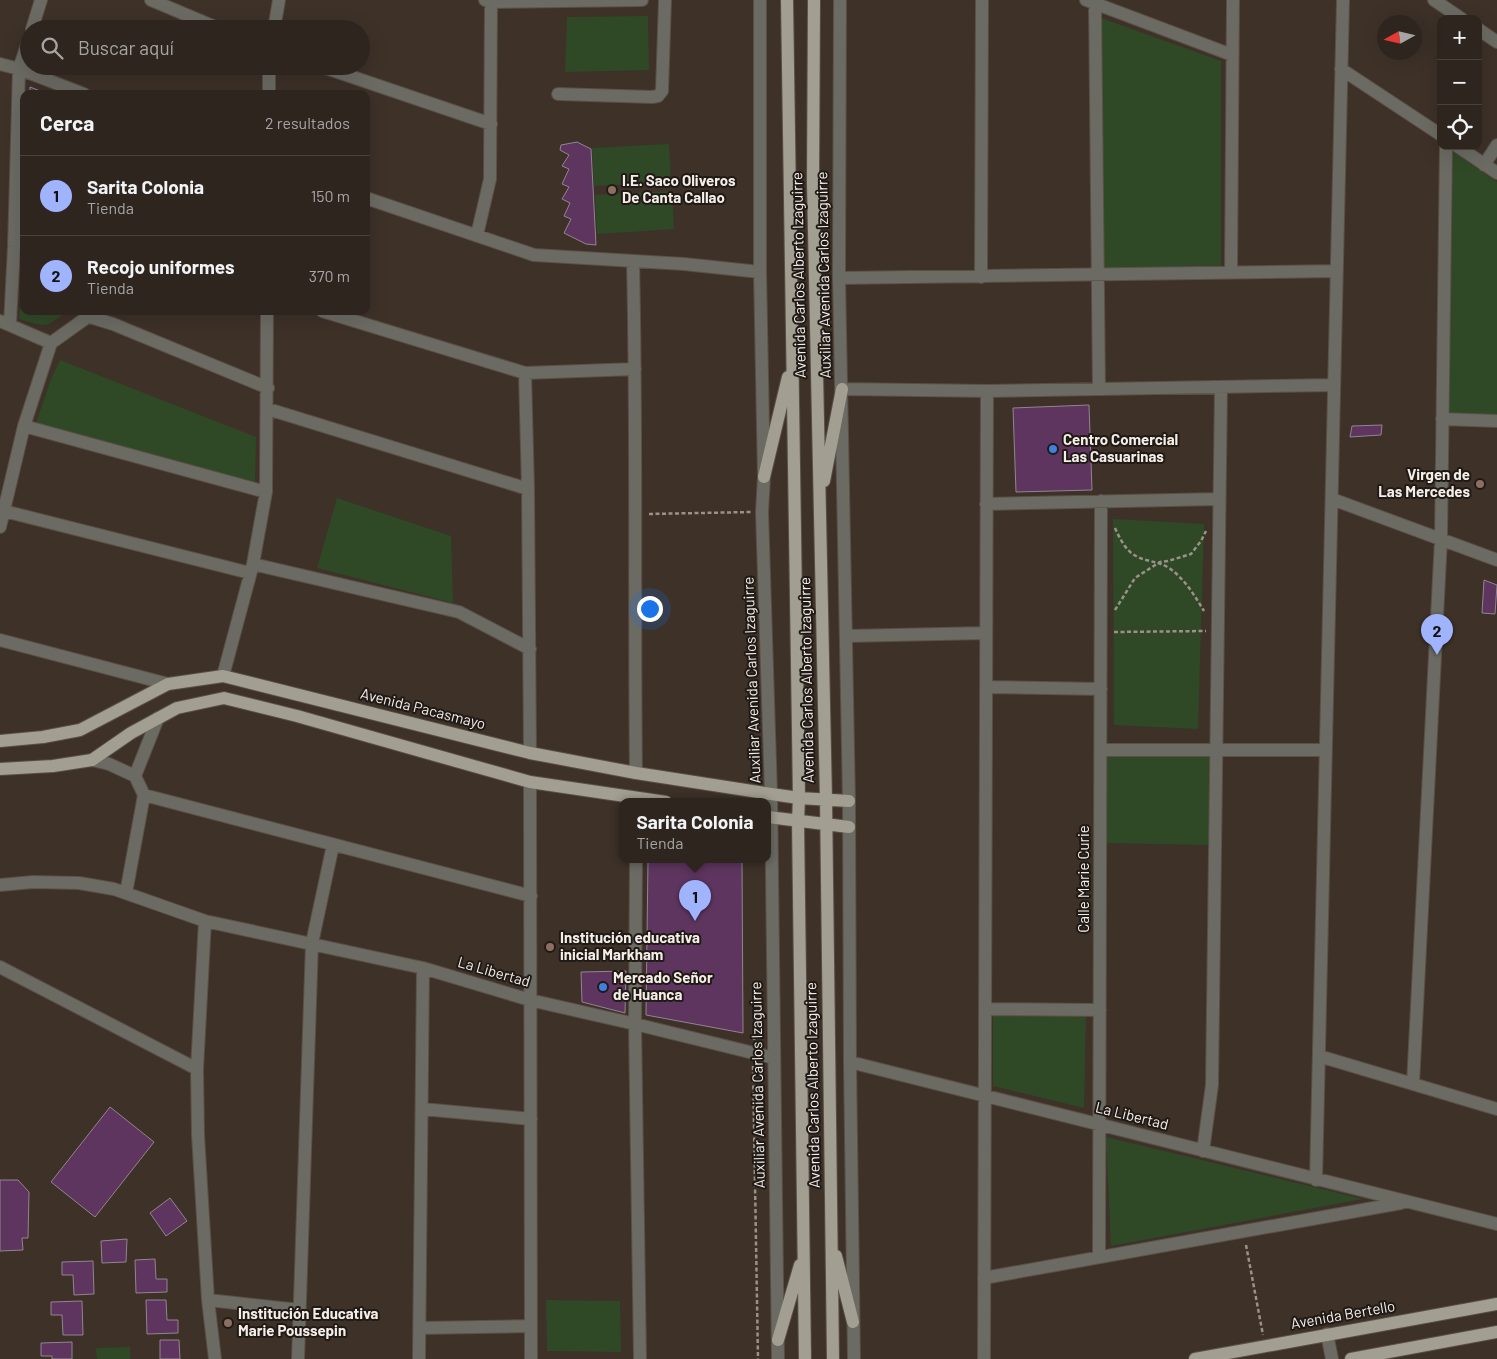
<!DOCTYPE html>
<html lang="es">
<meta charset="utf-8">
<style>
body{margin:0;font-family:Barlow,sans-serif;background:#3a312b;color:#f1f3f6}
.controls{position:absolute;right:15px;top:15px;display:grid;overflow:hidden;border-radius:10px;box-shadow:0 5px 20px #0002}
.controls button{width:45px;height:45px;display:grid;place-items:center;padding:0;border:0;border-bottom:1px solid #49423c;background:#2e251e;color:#f1f3f6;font:25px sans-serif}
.compass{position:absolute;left:1377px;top:15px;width:45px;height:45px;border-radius:50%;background:#2e251e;box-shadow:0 5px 20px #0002;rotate:262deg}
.you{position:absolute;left:649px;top:608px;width:18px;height:18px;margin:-12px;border:4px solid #fff;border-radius:50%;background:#1a73e8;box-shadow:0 0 0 8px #1a73e833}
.badge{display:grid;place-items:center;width:32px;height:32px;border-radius:50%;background:#a0b3fd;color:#111;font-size:16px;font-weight:700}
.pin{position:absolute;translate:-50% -41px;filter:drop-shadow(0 1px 2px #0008)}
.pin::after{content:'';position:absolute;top:26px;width:18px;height:15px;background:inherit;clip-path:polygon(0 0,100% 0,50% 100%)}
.popup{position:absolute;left:619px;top:798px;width:152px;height:65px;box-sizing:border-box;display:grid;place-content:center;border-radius:10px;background:#2e251e;filter:drop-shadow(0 1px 4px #0005);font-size:16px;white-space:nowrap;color:#a7a5a4}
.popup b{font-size:19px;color:#f1f3f6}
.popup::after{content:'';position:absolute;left:50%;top:100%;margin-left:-10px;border:10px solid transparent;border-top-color:#2e251e}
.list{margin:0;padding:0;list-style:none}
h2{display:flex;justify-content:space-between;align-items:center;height:65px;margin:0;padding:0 20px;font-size:21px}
h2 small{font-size:16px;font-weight:400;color:#a7a5a4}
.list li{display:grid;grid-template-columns:32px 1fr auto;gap:15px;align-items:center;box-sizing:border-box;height:80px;padding:0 20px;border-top:1px solid #49423c}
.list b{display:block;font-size:19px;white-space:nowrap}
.list p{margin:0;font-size:16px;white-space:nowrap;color:#a7a5a4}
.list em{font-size:16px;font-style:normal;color:#a7a5a4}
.icon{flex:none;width:28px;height:28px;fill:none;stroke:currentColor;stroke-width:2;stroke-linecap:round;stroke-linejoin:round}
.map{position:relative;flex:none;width:1497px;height:1359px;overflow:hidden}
.search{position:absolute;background:#2e251e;box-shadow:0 5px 20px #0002;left:20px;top:20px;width:350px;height:55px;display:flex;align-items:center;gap:12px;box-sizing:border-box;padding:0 18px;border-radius:28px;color:#a7a5a4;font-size:19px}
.panel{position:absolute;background:#2e251e;box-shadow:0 5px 20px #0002;left:20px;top:90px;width:350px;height:225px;border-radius:10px}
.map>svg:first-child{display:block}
</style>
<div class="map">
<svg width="1497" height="1359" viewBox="0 0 1497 1359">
<rect width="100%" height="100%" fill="#3d3128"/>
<path fill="#2f4927" d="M 648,16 L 649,70 L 565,72 L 567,17 Z
M 1101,18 L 1221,61 L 1221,266 L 1104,269 Z
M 669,144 L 671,182 L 594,186 L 592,148 Z
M 1452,151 L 1497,182 L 1497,415 L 1449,413 Z
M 672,191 L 674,229 L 597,234 L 595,195 Z
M 24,246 L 24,311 L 67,311 C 44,329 47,327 19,319 Z
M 60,360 L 256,437 L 255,482 L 36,423 L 51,379 Z
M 337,498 L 451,536 L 453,603 L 317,568 Z
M 1113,519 L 1204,524 L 1198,729 L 1114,725 Z
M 1211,755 L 1209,845 L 1104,843 L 1104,756 Z
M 993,1012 L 1086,1013 L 1084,1108 L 993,1086 Z
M 1106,1137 L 1363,1199 L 1111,1246 Z
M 546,1300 L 620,1301 L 621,1352 L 547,1351 Z
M 130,1347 L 130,1359 L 97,1359 L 96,1348 Z"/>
<path fill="#5e355f" stroke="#918591" d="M 30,87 L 48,94 L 30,94 Z
M 577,142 L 591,149 L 596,245 L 586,244 L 564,233 L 571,219 L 564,216 L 570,203 L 562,199 L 569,187 L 562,184 L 569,169 L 562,166 L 569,155 L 560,150 L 561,145 Z
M 1089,405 L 1092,490 L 1016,492 L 1013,408 Z
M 1382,425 L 1381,435 L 1350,437 L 1352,426 Z
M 1484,580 L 1497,585 L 1495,614 L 1482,613 Z
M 648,860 L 742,860 L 743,1033 L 646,1015 Z
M 626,971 L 625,1013 L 582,1002 L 581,972 Z
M 110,1107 L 154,1142 L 95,1217 L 51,1182 Z
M 0,1180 L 18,1180 L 29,1192 L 28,1238 L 22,1238 L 23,1250 L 0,1251 Z
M 170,1198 L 187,1221 L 166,1236 L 150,1213 Z
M 127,1239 L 126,1262 L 102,1263 L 101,1241 Z
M 155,1259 L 156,1279 L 167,1279 L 167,1292 L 136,1293 L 135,1260 Z
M 93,1261 L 94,1294 L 74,1295 L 73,1275 L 62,1275 L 62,1262 Z
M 146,1300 L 166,1300 L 167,1320 L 178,1320 L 178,1333 L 147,1334 Z
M 82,1301 L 83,1335 L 63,1335 L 62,1315 L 51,1315 L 51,1302 Z
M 160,1340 L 179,1340 L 180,1359 L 160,1359 Z
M 72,1342 L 72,1359 L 52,1359 L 52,1356 L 41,1356 L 41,1343 Z"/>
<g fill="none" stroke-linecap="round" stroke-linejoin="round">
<defs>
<path id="minor" d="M 151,0 L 220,29
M 485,0 L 491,2 L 642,0
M 760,0 L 760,272 L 764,477 L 762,512 L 771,794 L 778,1359
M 840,0 L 839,278 L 849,801 L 850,1062 L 854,1359
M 1086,0 L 1232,55
M 1434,0 L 1462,19
M 1095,3 L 1099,389
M 32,29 L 41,0
M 274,29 L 279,0
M 1478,29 L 1497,42
M 0,64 L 19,69 L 84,94
M 320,66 L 491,124
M 1341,69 L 1441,135
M 269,94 L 269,66
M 558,94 L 652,97 L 658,96 L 662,91 L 665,0
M 1457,146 L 1497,173
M 1484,165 L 1497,145
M 366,198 L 534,255 L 684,264 L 760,272
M 477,235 L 490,179 L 491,0
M 633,262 C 637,432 634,603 636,773
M 1231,273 L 1233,0
M 981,277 L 982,0
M 839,278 L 1337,271
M 322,311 L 525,373 L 635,369
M 0,321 L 51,343
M 10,324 L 14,247 L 19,69 L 29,39
M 525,373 L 528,489 L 530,753
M 842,389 L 987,391 L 1334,385
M 268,409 L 528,489
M 1442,419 L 1497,421
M 24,426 L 266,492
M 1332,499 L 1497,560
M 986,504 L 1219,499
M 4,511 L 250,573
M 0,527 L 24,426 L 51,343 L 86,318 L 90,317 L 113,324 L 268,388
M 253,564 L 459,612 L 530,649
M 846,636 L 986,633
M 0,640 L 168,684
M 223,676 L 253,564 L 266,492 L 267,311
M 986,687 L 1101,689
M 1101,750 L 1326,750
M 92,760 L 109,764 L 135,776 L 144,795 L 126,893
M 135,776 L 158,718
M 530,782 L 531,1359
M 144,795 L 531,896
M 636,860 L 635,1024 L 640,1359
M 0,885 L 33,882 L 79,883 L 114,889 L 205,921 L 423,968 L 530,1000 L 635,1024 L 774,1058
M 205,921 L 197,1069 L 198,1135 L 208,1300 L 215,1359
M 0,967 L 197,1069
M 985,1009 L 1100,1010
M 1319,1056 L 1497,1109
M 850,1062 L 1497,1224
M 1413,1084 L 1441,539 L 1446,146
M 422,1109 L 531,1119
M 1203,1151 L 1212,1085 L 1221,387
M 1316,1180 L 1343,0
M 1099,1257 L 1101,501
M 984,1278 L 1401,1203
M 208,1300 L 300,1310
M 420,1328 L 531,1326
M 1327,1334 L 1332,1359
M 298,1359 L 312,943 L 333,845
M 419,1359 L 423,968
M 984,1359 L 987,391"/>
<path id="major" d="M 787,0 L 799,798 L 798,821 L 805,1359
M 814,0 L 813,183 L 826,799 L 833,1359
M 764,477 L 788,377
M 824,481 L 842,389
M 0,741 L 43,737 L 80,730 L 168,684 L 223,676 L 530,753 L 636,773 L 771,794 L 799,798 L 849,801
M 0,769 L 53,766 L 92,760 L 131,733 L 177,708 L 224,698 L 297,716 L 530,782 L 666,802
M 768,817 L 849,827
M 836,1256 L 853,1322
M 778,1340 L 800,1265
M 1195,1359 L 1497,1304
M 1351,1359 L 1497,1332"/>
</defs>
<use href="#minor" stroke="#5a4f47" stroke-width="14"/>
<use href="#major" stroke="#5a4f47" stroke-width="14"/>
<path stroke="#9b918a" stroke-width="2.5" stroke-dasharray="4 2.5" stroke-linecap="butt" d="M 649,514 L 751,512
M 1115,528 C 1120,539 1126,551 1136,556 C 1147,562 1158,561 1169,568 C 1184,578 1195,596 1204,611
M 1115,610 L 1135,578 L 1160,562 L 1168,561 L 1191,554 L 1201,541 L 1206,531
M 1114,632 L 1206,631
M 754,1040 L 755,1025 L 762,1026
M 753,1066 L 758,1359
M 1246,1245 L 1263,1335"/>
<use href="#minor" stroke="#6b6a63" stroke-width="12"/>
<use href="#major" stroke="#a29e91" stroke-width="12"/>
</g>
<g fill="#8d6e63" stroke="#201a16" stroke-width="2">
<circle cx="612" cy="190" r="5"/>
<circle cx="1480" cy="484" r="5"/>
<circle cx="550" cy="947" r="5"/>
<circle cx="228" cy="1323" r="5"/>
</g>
<g fill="#3f7fe0" stroke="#201a16" stroke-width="2">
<circle cx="1053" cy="449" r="5"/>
<circle cx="603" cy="987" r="5"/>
</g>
<g text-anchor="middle" stroke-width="4" stroke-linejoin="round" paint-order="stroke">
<g font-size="15" font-weight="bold" fill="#f5ede7" stroke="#201a16" text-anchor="start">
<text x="622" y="186">I.E. Saco Oliveros<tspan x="622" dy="17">De Canta Callao</tspan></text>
<text x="1063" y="445">Centro Comercial<tspan x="1063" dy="17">Las Casuarinas</tspan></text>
<text x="1470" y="480" text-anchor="end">Virgen de<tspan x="1470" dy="17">Las Mercedes</tspan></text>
<text x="560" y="943">Institución educativa<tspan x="560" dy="17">inicial Markham</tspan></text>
<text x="613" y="983">Mercado Señor<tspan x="613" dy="17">de Huanca</tspan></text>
<text x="238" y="1319">Institución Educativa<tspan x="238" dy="17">Marie Poussepin</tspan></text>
</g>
<g font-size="15" fill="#f5ede7" stroke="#201a16">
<text transform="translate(799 275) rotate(-91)" y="5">Avenida Carlos Alberto Izaguirre</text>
<text transform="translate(824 275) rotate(-91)" y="5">Auxiliar Avenida Carlos Izaguirre</text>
<text transform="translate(752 680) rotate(-92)" y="5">Auxiliar Avenida Carlos Izaguirre</text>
<text transform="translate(807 680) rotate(-91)" y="5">Avenida Carlos Alberto Izaguirre</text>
<text transform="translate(423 709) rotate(14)" y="5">Avenida Pacasmayo</text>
<text transform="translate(1084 879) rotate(-90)" y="5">Calle Marie Curie</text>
<text transform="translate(494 972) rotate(16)" y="5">La Libertad</text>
<text transform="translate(758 1085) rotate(-91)" y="5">Auxiliar Avenida Carlos Izaguirre</text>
<text transform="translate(813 1085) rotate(-91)" y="5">Avenida Carlos Alberto Izaguirre</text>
<text transform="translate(1132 1116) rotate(14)" y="5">La Libertad</text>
<text transform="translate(1343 1315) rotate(-10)" y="5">Avenida Bertello</text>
</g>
</g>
</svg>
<div class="controls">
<button>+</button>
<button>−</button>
<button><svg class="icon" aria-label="locate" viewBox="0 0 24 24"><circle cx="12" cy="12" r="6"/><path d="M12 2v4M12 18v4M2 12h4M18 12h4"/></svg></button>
</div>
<svg class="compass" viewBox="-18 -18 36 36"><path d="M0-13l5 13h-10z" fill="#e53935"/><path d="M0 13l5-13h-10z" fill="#a7a5a4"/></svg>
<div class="you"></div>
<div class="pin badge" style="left:695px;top:921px">1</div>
<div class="popup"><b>Sarita Colonia</b>Tienda</div>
<div class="pin badge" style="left:1437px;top:655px">2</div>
<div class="search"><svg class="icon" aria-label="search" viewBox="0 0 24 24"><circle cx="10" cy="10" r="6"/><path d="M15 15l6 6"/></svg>Buscar aquí</div>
<section class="panel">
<h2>Cerca<small>2 resultados</small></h2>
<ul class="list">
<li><span class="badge">1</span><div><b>Sarita Colonia</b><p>Tienda</p></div><em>150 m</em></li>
<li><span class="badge">2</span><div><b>Recojo uniformes</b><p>Tienda</p></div><em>370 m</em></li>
</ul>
</section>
</div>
